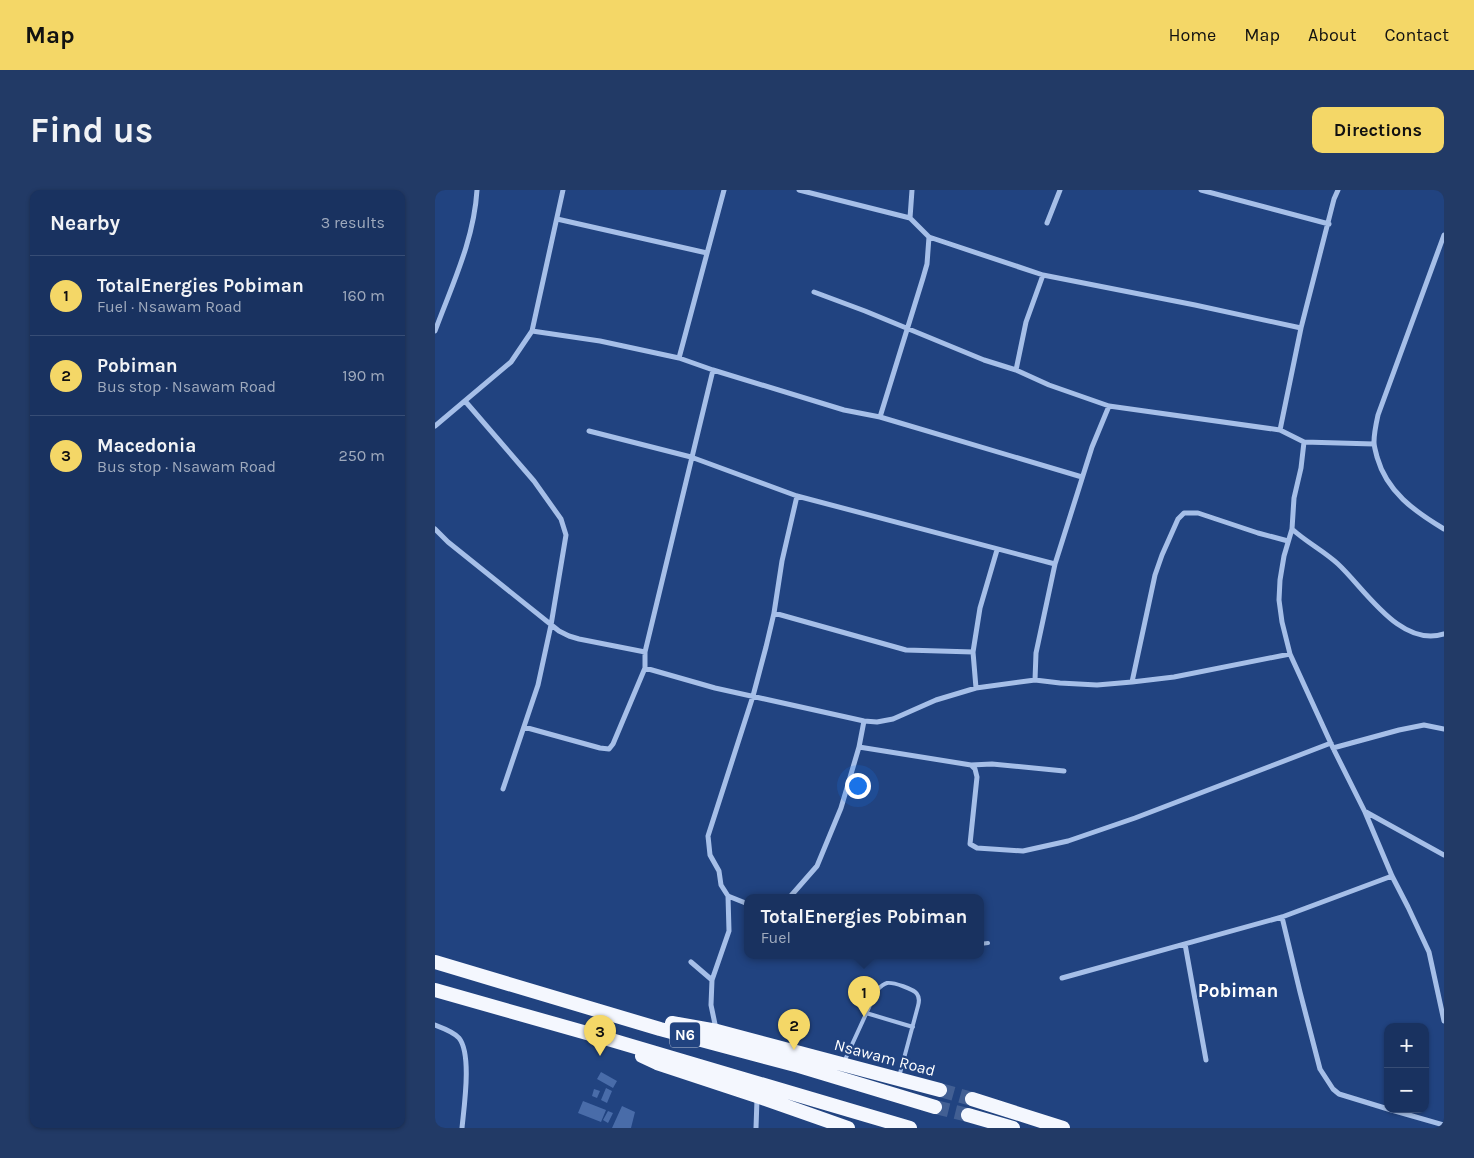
<!DOCTYPE html>
<meta charset="utf-8">
<style>
body{margin:0;font-family:Karla,sans-serif;background:#223a66;color:#f1f3f6}
.controls{position:absolute;right:15px;bottom:15px;display:grid;overflow:hidden;border-radius:10px;box-shadow:0 1px 4px #0004}
.controls button{width:45px;height:45px;display:grid;place-items:center;padding:0;border:0;border-bottom:1px solid #374d75;background:#193260;color:#f1f3f6;font:25px sans-serif}
.you{position:absolute;left:422px;top:595px;width:18px;height:18px;margin:-12px;border:4px solid #fff;border-radius:50%;background:#1a73e8;box-shadow:0 0 0 8px #1a73e833}
.badge{display:grid;place-items:center;width:32px;height:32px;border-radius:50%;background:#f4d767;color:#111;font-size:16px;font-weight:700}
.pin{position:absolute;translate:-50% -41px;filter:drop-shadow(0 1px 2px #0008)}
.pin::after{content:'';position:absolute;top:26px;width:18px;height:15px;background:inherit;clip-path:polygon(0 0,100% 0,50% 100%)}
.popup{position:absolute;left:309px;top:704px;width:240px;height:65px;box-sizing:border-box;display:grid;place-content:center;border-radius:10px;background:#193260;filter:drop-shadow(0 1px 4px #0005);font-size:16px;white-space:nowrap;color:#9faabd}
.popup b{font-size:19px;color:#f1f3f6}
.popup::after{content:'';position:absolute;left:50%;top:100%;margin-left:-10px;border:10px solid transparent;border-top-color:#193260}
.list{margin:0;padding:0;list-style:none}
h2{display:flex;justify-content:space-between;align-items:center;height:65px;margin:0;padding:0 20px;font-size:21px}
h2 small{font-size:16px;font-weight:400;color:#9faabd}
.list li{display:grid;grid-template-columns:32px 1fr auto;gap:15px;align-items:center;box-sizing:border-box;height:80px;padding:0 20px;border-top:1px solid #374d75}
.list b{display:block;font-size:19px;white-space:nowrap}
.list p{margin:0;font-size:16px;white-space:nowrap;color:#9faabd}
.list em{font-size:16px;font-style:normal;color:#9faabd}
.map{position:relative;flex:none;width:1009px;height:938px;overflow:hidden;border-radius:10px}
header{display:flex;align-items:center;gap:30px;box-sizing:border-box;height:70px;padding:0 25px;background:#f4d767;color:#111}
header strong{font-size:24px}
nav{display:flex;gap:28px;margin-inline-start:auto;font-size:18px}
.intro{display:flex;align-items:center;justify-content:space-between;box-sizing:border-box;height:120px;padding:0 30px}
h1{margin:0;font-size:35px}
.button{padding:12px 22px;border-radius:10px;background:#f4d767;color:#111;font-size:18px;font-weight:700}
main{display:flex;gap:30px;padding:0 30px}
aside{flex:1;background:#193260;border-radius:10px;box-shadow:0 1px 4px #0004}
.map>svg:first-child{display:block}
</style>
<header>
<strong>Map</strong>
<nav><a>Home</a><a>Map</a><a>About</a><a>Contact</a></nav>
</header>
<div class="intro"><h1>Find us</h1><a class="button">Directions</a></div>
<main>
<aside>
<h2>Nearby<small>3 results</small></h2>
<ul class="list">
<li><span class="badge">1</span><div><b>TotalEnergies Pobiman</b><p>Fuel · Nsawam Road</p></div><em>160 m</em></li>
<li><span class="badge">2</span><div><b>Pobiman</b><p>Bus stop · Nsawam Road</p></div><em>190 m</em></li>
<li><span class="badge">3</span><div><b>Macedonia</b><p>Bus stop · Nsawam Road</p></div><em>250 m</em></li>
</ul>
</aside>
<div class="map">
<svg width="1009" height="938" viewBox="0 0 1009 938">
<rect width="100%" height="100%" fill="#214380"/>
<path fill="#496ca9" d="M 166,882 L 182,891 L 178,898 L 162,889 Z
M 171,898 L 177,901 L 172,913 L 166,910 Z
M 159,899 L 165,901 L 162,908 L 157,906 Z
M 148,911 L 171,920 L 166,932 L 143,923 Z
M 187,916 L 200,922 L 196,938 L 177,938 Z
M 173,921 L 178,923 L 173,933 L 168,930 Z"/>
<g fill="none" stroke-linecap="round" stroke-linejoin="round">
<path stroke="#425f93" stroke-width="14" stroke-dasharray="14 7" stroke-linecap="butt" d="M 505,900 L 537,909
M 500,917 L 533,925"/>
<path stroke="#a6bfe8" stroke-width="4" d="M 545,754 L 553,753
M 431,823 L 478,837
M 409,872 L 442,800 C 445,797 448,794 452,793 C 458,792 479,799 482,804 C 485,808 484,812 483,816 L 464,887"/>
<path stroke="#a6bfe8" stroke-width="5" d="M 364,0 L 475,28 L 494,47 L 608,85 L 760,115 L 866,138
M 766,0 L 894,34
M 475,28 L 477,0
M 122,29 L 272,63
M 612,33 L 625,0
M 1009,45 L 943,225 C 941,234 939,243 939,252 C 939,257 941,262 942,267 C 952,302 979,321 1009,339
M 494,47 L 492,74 L 488,88 L 445,227 L 647,287
M 379,102 L 430,121 L 549,170 L 581,180 L 614,195 L 674,216 L 845,240 L 869,252 L 939,254
M 0,141 C 17,95 39,50 42,0
M 97,141 L 165,151 L 244,168 L 278,180 L 409,220 L 445,227
M 244,168 L 289,0
M 581,180 L 591,132 L 608,85
M 30,211 L 99,291 L 126,329 L 131,345 L 116,435 L 103,495 L 68,599
M 0,236 L 76,172 L 97,141 L 128,0
M 845,240 L 866,138 L 899,9 L 903,0
M 154,241 L 256,267 L 362,306 L 620,374
M 869,252 L 866,278 L 859,308 L 857,339 L 849,366 L 845,390 L 844,410 L 847,432 L 855,464 L 898,558 L 930,622 L 957,686 L 973,717 L 994,762 L 1009,831
M 0,339 L 13,352 L 124,441 L 134,446 L 144,449 L 210,462
M 857,339 C 871,352 889,361 903,374 C 930,399 965,458 1009,444
M 339,423 L 471,460 L 538,462
M 210,478 L 280,498 L 429,531 L 442,532 L 458,529 L 501,510 L 541,498 L 600,490 L 625,493 L 662,495 L 697,492 L 739,487 L 855,464
M 600,490 L 601,463 L 620,374 L 657,257 L 674,216
M 697,492 L 720,385 L 727,365 L 743,329 L 749,323 L 763,323 L 823,343 L 853,351
M 541,498 L 538,462 L 545,418 L 562,360
M 89,537 L 165,558 L 174,559 L 178,554 L 210,478 L 210,462 L 278,180
M 424,557 L 536,575 L 540,579 L 542,587 L 535,654 L 542,658 L 588,661 L 633,651 L 700,628 L 896,553
M 898,558 L 964,540 L 989,535 L 1009,539
M 536,575 L 557,574 L 629,581
M 931,622 L 1009,665
M 354,708 L 382,676 L 406,618 L 424,557 L 429,531
M 313,714 L 293,706 L 286,695 L 284,681 L 275,665 L 273,646 L 318,506 L 331,457 L 339,423 L 347,371 L 362,306
M 847,727 L 865,802 L 885,879 L 898,899 L 904,904 L 953,919
M 750,754 L 771,870
M 256,772 L 277,790
M 627,788 L 847,727 L 957,686
M 0,835 C 8,838 19,842 24,848 C 37,864 29,917 27,938
M 281,839 L 276,815 L 277,790 L 294,741 L 293,706
M 953,919 L 1009,935
M 321,938 L 322,909"/>
<path stroke="#f4f7fe" stroke-width="14" d="M 0,772 L 225,839 L 364,876 L 500,917
M 0,800 L 173,849 L 475,938
M 237,833 L 282,841 L 505,900
M 207,866 L 222,873 L 322,906 L 413,938
M 537,909 L 628,938
M 533,925 L 578,938"/>
</g>
<g text-anchor="middle" stroke-width="4.5" stroke-linejoin="round" paint-order="stroke">
<rect fill="#214380" stroke="#bcc7d9" stroke-width="1" x="235" y="832.5" width="30" height="25" rx="4"/>
<g font-size="15" font-weight="bold" fill="#fff">
<text x="250" y="850">N6</text>
</g>
<g font-size="16" fill="#fff" stroke="#214380">
<text transform="translate(450 867) rotate(15)" y="6">Nsawam Road</text>
</g>
<g font-size="19" font-weight="bold" fill="#fff" stroke="#214380">
<text x="803" y="807">Pobiman</text>
</g>
</g>
</svg>
<div class="controls">
<button>+</button>
<button>−</button>
</div>
<div class="you"></div>
<div class="pin badge" style="left:429px;top:827px">1</div>
<div class="popup"><b>TotalEnergies Pobiman</b>Fuel</div>
<div class="pin badge" style="left:359px;top:860px">2</div>
<div class="pin badge" style="left:165px;top:866px">3</div>
</div>
</main>
